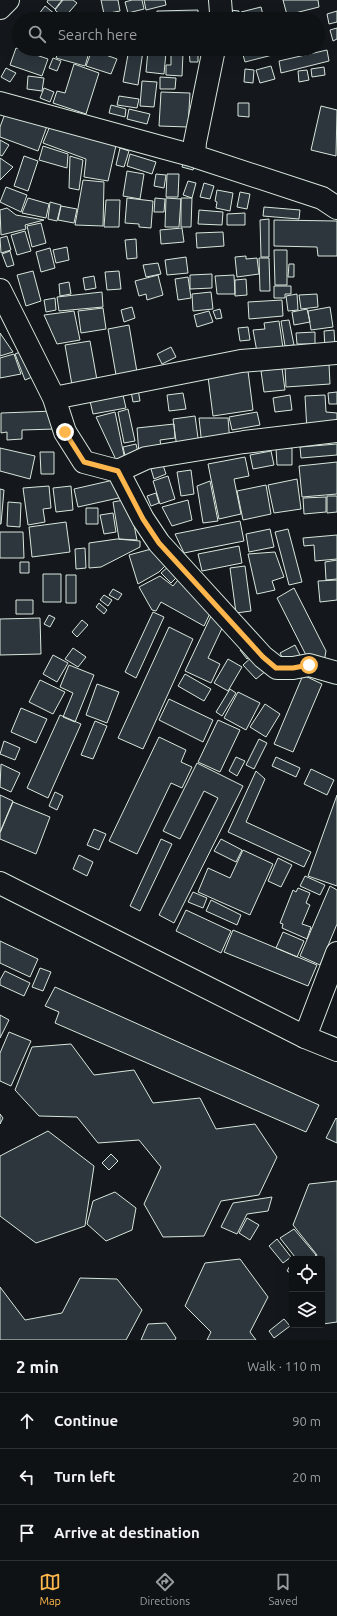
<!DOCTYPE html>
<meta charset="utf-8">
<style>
body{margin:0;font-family:Ubuntu,sans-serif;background:#1d2022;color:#f1f3f6}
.controls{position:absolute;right:12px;bottom:12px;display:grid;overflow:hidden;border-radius:4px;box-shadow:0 4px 16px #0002}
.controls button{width:36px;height:36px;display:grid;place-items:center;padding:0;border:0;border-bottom:1px solid #2f3234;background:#0f1215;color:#f1f3f6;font:20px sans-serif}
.stop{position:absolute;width:12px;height:12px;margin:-9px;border:3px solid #ffb74d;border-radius:50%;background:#fff}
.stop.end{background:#ffb74d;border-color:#fff;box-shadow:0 1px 4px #0008}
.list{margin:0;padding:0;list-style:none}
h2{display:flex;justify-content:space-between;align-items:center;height:52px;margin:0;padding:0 16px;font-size:17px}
h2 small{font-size:13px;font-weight:400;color:#9b9ea0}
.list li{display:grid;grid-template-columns:26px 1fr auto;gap:12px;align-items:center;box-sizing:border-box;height:56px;padding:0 16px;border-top:1px solid #2f3234}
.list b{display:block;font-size:15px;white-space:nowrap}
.list em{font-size:13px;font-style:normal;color:#9b9ea0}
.icon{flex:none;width:22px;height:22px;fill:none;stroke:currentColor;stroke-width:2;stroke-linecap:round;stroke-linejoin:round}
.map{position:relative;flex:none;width:337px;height:1340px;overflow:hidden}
.search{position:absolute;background:#0f1215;box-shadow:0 4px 16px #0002;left:12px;right:12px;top:12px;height:44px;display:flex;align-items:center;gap:10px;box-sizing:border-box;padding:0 14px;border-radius:22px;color:#9b9ea0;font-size:15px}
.sheet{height:220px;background:#0f1215}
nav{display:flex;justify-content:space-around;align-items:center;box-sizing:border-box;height:56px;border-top:1px solid #2f3234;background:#0f1215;font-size:11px;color:#9b9ea0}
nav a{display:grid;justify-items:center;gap:2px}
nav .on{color:#ffb74d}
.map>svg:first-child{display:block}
</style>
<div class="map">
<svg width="337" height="1340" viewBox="0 0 337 1340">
<rect width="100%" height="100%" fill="#14181c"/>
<path fill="#2c363c" stroke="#d8e6dc" d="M 48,0 L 62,0 L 55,9 L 47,2 Z
M 63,0 L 73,0 L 77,3 L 64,18 L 55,10 Z
M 101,0 L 118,0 L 120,11 L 104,14 Z
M 132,0 L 142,0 L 144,9 L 128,13 L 125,2 Z
M 144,0 L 165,0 L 166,5 L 146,10 Z
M 283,0 L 318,0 L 319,7 L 287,15 Z
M 45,6 L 61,19 L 35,19 Z
M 261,7 L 264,19 L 242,19 L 241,12 Z
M 198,10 L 198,19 L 157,19 L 157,11 Z
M 230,10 L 239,11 L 239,19 L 230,19 Z
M 337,11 L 337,22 L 329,24 L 327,14 Z
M 79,13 L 92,17 L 92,19 L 77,19 Z
M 337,28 L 337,39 L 333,41 L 330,30 Z
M 16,48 L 48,59 L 42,76 L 10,65 Z
M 59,49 L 90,49 L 85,66 L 56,58 Z
M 129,49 L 143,51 L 138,85 L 123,82 Z
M 189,49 L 198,49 L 198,62 L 190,62 Z
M 252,49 L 296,49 L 245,62 L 242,51 Z
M 92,50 L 117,59 L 111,74 L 86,66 Z
M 148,50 L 166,52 L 164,74 L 146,72 Z
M 327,50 L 329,61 L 281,73 L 279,61 Z
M 171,53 L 183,53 L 182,76 L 166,75 L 166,65 L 171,65 Z
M 53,58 L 61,61 L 57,71 L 49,68 Z
M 74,64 L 99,73 L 86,114 L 53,103 L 57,91 L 65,93 Z
M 271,66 L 275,79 L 260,83 L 256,70 Z
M 324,67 L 325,75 L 312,77 L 311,69 Z
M 6,68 L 16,73 L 10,82 L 1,77 Z
M 245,69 L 254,70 L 253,83 L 244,82 Z
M 307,70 L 309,80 L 299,82 L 298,71 Z
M 28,76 L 44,78 L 42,91 L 27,89 Z
M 160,77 L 176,78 L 175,89 L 160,89 Z
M 142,81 L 157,82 L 154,107 L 140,106 Z
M 44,88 L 54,92 L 50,102 L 40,98 Z
M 161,92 L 190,93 L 188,127 L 159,126 Z
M 119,96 L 139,99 L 137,108 L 117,105 Z
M 238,103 L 249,103 L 249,117 L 238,116 Z
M 111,105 L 126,109 L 125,117 L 109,113 Z
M 321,106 L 337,110 L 336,156 L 311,150 Z
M 129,109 L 150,114 L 147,124 L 127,119 Z
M 6,111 L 47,126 L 38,151 L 0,137 L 0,127 Z
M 52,121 L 117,141 L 108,181 L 84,177 L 86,159 L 43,143 Z
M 0,140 L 9,145 L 2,156 L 0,155 Z
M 43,146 L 68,154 L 67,168 L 39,160 Z
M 120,148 L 129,151 L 124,167 L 116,165 Z
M 130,154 L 156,162 L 152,174 L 127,166 Z
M 24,156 L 38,161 L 28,191 L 14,186 Z
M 70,156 L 83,160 L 79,190 L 69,188 Z
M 185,157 L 196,161 L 193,170 L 182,167 Z
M 0,158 L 13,167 L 0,180 Z
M 127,171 L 144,174 L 140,199 L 123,196 Z
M 156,174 L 166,175 L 164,188 L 154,186 Z
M 167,174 L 179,174 L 178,197 L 166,197 Z
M 83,180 L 104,182 L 103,226 L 75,225 Z
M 188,181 L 196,183 L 192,198 L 183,195 Z
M 204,183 L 214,186 L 210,199 L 200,197 Z
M 6,187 L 27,195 L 21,212 L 0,202 Z
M 217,190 L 233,193 L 230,211 L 216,208 L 217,202 L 215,201 Z
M 240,192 L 250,194 L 247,209 L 237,207 Z
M 28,198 L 49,204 L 46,218 L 22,213 Z
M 127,198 L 153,201 L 151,228 L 139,227 L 139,224 L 125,223 Z
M 155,198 L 165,199 L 164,212 L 154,212 Z
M 166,198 L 181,199 L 179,227 L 165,227 Z
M 181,198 L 192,198 L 191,227 L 181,227 Z
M 106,200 L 120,200 L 119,227 L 104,227 Z
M 50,202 L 61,205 L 57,221 L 48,219 Z
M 61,206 L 77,209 L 74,223 L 58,220 Z
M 264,207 L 300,210 L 299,219 L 263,216 Z
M 7,208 L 16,215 L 44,220 L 25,225 L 26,229 L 1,235 L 0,210 Z
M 199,210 L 223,212 L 222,225 L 198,224 Z
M 245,213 L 245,225 L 227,225 L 227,214 Z
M 269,219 L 269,257 L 261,257 L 260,220 Z
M 274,220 L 337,221 L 337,256 L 318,256 L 317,247 L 274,246 Z
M 41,223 L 46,243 L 32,247 L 27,226 Z
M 182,228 L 184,242 L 161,244 L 160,230 Z
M 25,231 L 31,251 L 17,255 L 11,235 Z
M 223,232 L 224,246 L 197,248 L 196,233 Z
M 7,236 L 11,250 L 1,253 L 0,238 Z
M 136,239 L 137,258 L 127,259 L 125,240 Z
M 67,247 L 69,260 L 56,263 L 53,250 Z
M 50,248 L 55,268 L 41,272 L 36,252 Z
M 274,250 L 287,250 L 287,285 L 275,285 Z
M 10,251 L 14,265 L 7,267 L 2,254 Z
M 246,256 L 246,259 L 257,258 L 259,274 L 237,277 L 235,257 Z
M 186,257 L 188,273 L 167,275 L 165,260 Z
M 259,258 L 269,258 L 270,291 L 260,291 Z
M 158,263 L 161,274 L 146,277 L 143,265 Z
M 289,264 L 294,264 L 294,277 L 288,277 Z
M 33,271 L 41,301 L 26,306 L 17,275 Z
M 119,271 L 121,289 L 107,290 L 105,272 Z
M 212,274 L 212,288 L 190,289 L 190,275 Z
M 158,275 L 163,295 L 147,300 L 146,294 L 139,296 L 135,281 Z
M 234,275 L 235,294 L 217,294 L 215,276 Z
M 94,276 L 96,288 L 85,290 L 83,278 Z
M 188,277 L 191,298 L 178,300 L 175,279 Z
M 246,279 L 247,295 L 235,296 L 235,280 Z
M 69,282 L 71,294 L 60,296 L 59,284 Z
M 274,286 L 291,286 L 291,294 L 285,294 L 285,298 L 274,298 Z
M 102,292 L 103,307 L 59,311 L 57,297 Z
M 211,292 L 213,309 L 193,311 L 192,294 Z
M 297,294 L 298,310 L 288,311 L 286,296 Z
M 317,294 L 318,307 L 301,309 L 299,295 Z
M 55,298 L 56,310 L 46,312 L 44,300 Z
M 282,300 L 283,316 L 249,319 L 248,302 Z
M 132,307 L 135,318 L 124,322 L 121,310 Z
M 330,307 L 333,327 L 311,330 L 308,311 Z
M 103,308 L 106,329 L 81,333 L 78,311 Z
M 220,309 L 222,318 L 216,319 L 213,311 Z
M 307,309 L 310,322 L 294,325 L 292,312 Z
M 74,311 L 80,340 L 57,344 L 44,315 Z
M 209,311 L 213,322 L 197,327 L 194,315 Z
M 289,320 L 294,345 L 285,346 L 281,321 Z
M 279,321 L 283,348 L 257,352 L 253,330 L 265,329 L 264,323 Z
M 129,325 L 137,372 L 116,375 L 108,329 Z
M 248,327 L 250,340 L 240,341 L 238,328 Z
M 334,330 L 335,347 L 325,348 L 324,331 Z
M 315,332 L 315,344 L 297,344 L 296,333 Z
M 0,333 L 13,352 L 0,356 Z
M 90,341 L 97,380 L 72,385 L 65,345 Z
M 171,347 L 176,357 L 162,364 L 157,354 Z
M 28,349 L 37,375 L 25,380 L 15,354 Z
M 14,354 L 21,374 L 0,378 L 0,358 Z
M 329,364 L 330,384 L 286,387 L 285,367 Z
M 282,368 L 285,390 L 264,392 L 261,371 Z
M 248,371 L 253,410 L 213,416 L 208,377 Z
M 138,389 L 140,401 L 133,402 L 131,391 Z
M 337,392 L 337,404 L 329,404 L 328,393 Z
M 183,393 L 186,409 L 169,411 L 167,395 Z
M 123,395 L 126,408 L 93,414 L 90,401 Z
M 290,395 L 292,410 L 275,412 L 273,398 Z
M 325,395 L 326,412 L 337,413 L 337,428 L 307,431 L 305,396 Z
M 128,409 L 135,441 L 124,443 L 118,412 Z
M 54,411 L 55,429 L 22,430 L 22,439 L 7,440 L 7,432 L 1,433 L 1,413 Z
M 115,412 L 125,460 L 117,462 L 96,417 Z
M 257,412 L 260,425 L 232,430 L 229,417 Z
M 195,416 L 199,445 L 177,448 L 173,419 Z
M 199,418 L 228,418 L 230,443 L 202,446 Z
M 174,424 L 175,438 L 160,440 L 162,452 L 139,454 L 137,428 Z
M 136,444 L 139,457 L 126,460 L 123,447 Z
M 337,444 L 337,455 L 301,458 L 300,447 Z
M 0,448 L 35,456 L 30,479 L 0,471 Z
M 276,448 L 292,448 L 292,465 L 277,465 Z
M 271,451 L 274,465 L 253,469 L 250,455 Z
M 40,452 L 54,452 L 54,474 L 41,474 Z
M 245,457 L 249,476 L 234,479 L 241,514 L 219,519 L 208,464 Z
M 337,462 L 337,494 L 302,497 L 299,466 Z
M 163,465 L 166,474 L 154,479 L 151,469 Z
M 191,470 L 194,494 L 181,496 L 177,472 Z
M 168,476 L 175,499 L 160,504 L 153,481 Z
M 118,479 L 123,497 L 78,507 L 74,489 Z
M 297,479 L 301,509 L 274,513 L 268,485 Z
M 210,481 L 218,521 L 203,523 L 197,486 Z
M 266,485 L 271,514 L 243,520 L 237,491 Z
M 49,486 L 51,508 L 43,509 L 45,522 L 28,525 L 23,488 Z
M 71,486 L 73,510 L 56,512 L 53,488 Z
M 0,489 L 4,490 L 1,524 L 0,524 Z
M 156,493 L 159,503 L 151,506 L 147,496 Z
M 327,496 L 337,496 L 337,512 L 327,513 Z
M 326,497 L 326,512 L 304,514 L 303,498 Z
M 129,499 L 137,540 L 119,539 L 113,502 Z
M 188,500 L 192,520 L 172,526 L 162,507 Z
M 8,502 L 21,503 L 20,527 L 7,526 Z
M 86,508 L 98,508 L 98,524 L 86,524 Z
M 113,513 L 116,532 L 104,534 L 100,515 Z
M 240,521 L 244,541 L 184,553 L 175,534 Z
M 66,522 L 70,552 L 32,557 L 29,527 Z
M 270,529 L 274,547 L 249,552 L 246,534 Z
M 288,529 L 302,582 L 289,585 L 275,532 Z
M 0,532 L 23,532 L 24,558 L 0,558 Z
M 337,535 L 337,559 L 315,561 L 314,545 L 304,546 L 303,538 Z
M 117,539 L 140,541 L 140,547 L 101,567 L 89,568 L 89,543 Z
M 239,546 L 242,563 L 202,571 L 198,554 Z
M 85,548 L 86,568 L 76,569 L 75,549 Z
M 155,548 L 169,562 L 159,572 L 138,584 L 129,555 Z
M 275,552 L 284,577 L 272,581 L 275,590 L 257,594 L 248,554 Z
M 337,560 L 337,579 L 326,580 L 325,562 Z
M 20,562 L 29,562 L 29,573 L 20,573 Z
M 169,566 L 178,576 L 171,583 L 161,573 Z
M 245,566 L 251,611 L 236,613 L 230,568 Z
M 43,574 L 61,574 L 61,602 L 43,602 Z
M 66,575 L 76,575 L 76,603 L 66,603 Z
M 182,575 L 213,607 L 204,626 L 161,602 L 156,611 L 152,610 L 139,587 L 160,576 L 173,586 Z
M 337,580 L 337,600 L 320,602 L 318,581 Z
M 294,588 L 326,651 L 324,662 L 309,661 L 277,598 Z
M 113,589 L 122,594 L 118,600 L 109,595 Z
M 104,595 L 112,600 L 108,606 L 100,600 Z
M 16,600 L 33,600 L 33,614 L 16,614 Z
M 99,603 L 107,610 L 104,614 L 96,607 Z
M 153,612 L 164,617 L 136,678 L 125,672 Z
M 49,615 L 55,618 L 50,627 L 44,624 Z
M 211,616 L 225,622 L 208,658 L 220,664 L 211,683 L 185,671 Z
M 40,618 L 41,654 L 0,655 L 0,619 Z
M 82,620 L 88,625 L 77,637 L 72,632 Z
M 169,627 L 193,639 L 143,749 L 118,738 Z
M 247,645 L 254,653 L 247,659 L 240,650 Z
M 295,645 L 302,659 L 287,667 L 280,653 Z
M 73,648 L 86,657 L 78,667 L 65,659 Z
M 53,655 L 68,663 L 57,682 L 43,674 Z
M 254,655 L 267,670 L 256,679 L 243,665 Z
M 228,659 L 242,667 L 228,691 L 214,683 Z
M 69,665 L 94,675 L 75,722 L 63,717 L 73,693 L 60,687 Z
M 185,674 L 211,689 L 204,701 L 178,686 Z
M 303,675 L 322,684 L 293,752 L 274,744 Z
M 40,680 L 65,692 L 53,714 L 29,702 Z
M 97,684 L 119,692 L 107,723 L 86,715 Z
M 230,689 L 236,693 L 222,716 L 216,712 Z
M 238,692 L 260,703 L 246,730 L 224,718 Z
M 169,699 L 213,720 L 203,742 L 159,720 Z
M 265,704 L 280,714 L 266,737 L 250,727 Z
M 21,708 L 47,719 L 36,743 L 11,732 Z
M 60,715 L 81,724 L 48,798 L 27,788 Z
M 218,720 L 240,730 L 220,772 L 198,762 Z
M 95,721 L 107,726 L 93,759 L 81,755 Z
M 159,737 L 186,750 L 181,762 L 192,767 L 182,788 L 171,783 L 137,854 L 109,841 Z
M 259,739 L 267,743 L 254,769 L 246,765 Z
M 4,741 L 20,748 L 15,760 L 0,754 Z
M 236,757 L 245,761 L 237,776 L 229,771 Z
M 276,757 L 300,768 L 296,777 L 272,766 Z
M 197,763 L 243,786 L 174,923 L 159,915 L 218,798 L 204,791 L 180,839 L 163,831 Z
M 1,764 L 20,773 L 11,792 L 0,787 Z
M 311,769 L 334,780 L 327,795 L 304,784 Z
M 256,771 L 265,779 L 246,822 L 311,852 L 304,867 L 228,832 Z
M 55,792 L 63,796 L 57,810 L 49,806 Z
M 0,795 L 13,801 L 0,832 Z
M 337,795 L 337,886 L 308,876 Z
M 13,802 L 50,817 L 36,854 L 0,839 L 0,833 Z
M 94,829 L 106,834 L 99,850 L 87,845 Z
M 161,839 L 172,844 L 140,911 L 130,906 Z
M 221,839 L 242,850 L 236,862 L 214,851 Z
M 243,850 L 273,864 L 250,915 L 198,892 L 208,868 L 230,878 Z
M 79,855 L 93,862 L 87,876 L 73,869 Z
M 278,858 L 292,865 L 281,887 L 268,881 Z
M 305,876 L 325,885 L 320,895 L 300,886 Z
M 330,886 L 337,890 L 337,924 L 320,965 L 300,956 Z
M 298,888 L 310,893 L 306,903 L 310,905 L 302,924 L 311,927 L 307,939 L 282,928 L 283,924 L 280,923 L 293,890 L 296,892 Z
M 193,892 L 207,898 L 203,908 L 188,902 Z
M 211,900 L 241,915 L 237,925 L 206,911 Z
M 186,910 L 231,931 L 221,953 L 176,931 Z
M 233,930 L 317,965 L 308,986 L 224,952 Z
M 283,932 L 304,941 L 297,957 L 276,948 Z
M 0,941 L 38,959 L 30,977 L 0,963 Z
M 40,968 L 51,972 L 43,991 L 32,987 Z
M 5,971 L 30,983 L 24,996 L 0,985 L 0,980 Z
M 55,987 L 319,1105 L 306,1132 L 55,1023 L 59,1012 L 45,1006 Z
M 0,1015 L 9,1020 L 0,1038 Z
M 9,1032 L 31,1041 L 11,1086 L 0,1081 L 0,1053 Z
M 71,1044 L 94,1075 L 134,1070 L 153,1103 L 200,1098 L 216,1129 L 255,1124 L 277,1157 L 259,1195 L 221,1201 L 204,1236 L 163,1237 L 144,1204 L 161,1167 L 139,1140 L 98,1143 L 77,1117 L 39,1116 L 15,1090 L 32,1047 Z
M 0,1114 L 3,1118 L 0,1124 Z
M 336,1118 L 337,1119 L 337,1143 L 326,1138 Z
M 48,1131 L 94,1166 L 85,1226 L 36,1243 L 0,1216 L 0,1156 Z
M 111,1154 L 118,1161 L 109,1170 L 102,1163 Z
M 337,1181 L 337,1322 L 323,1324 L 322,1259 L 315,1259 L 317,1255 L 293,1225 L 309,1184 Z
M 115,1192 L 136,1208 L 132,1230 L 106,1241 L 87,1224 L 93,1201 Z
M 272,1197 L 268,1211 L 247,1214 L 237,1234 L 221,1227 L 233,1203 Z
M 247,1218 L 259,1225 L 250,1240 L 239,1233 Z
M 294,1229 L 316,1255 L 313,1259 L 294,1259 L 295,1257 L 280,1238 Z
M 277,1239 L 291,1257 L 283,1263 L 269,1246 Z
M 240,1259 L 268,1297 L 250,1332 L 256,1340 L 207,1340 L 211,1332 L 185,1306 L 205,1263 Z
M 292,1262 L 292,1274 L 287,1271 Z
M 80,1278 L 117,1279 L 142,1310 L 126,1340 L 0,1340 L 0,1287 L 25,1320 L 62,1313 Z
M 284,1319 L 290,1326 L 274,1338 L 269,1331 Z
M 166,1323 L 176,1338 L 175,1340 L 141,1340 L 148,1324 Z"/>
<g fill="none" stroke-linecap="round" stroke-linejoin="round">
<defs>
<path id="minor" d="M 0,8 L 8,0
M 220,19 L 221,13 L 220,0
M 0,103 L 194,156 L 322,198 L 337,208
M 194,156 L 195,142 L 214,49
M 0,290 L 54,398 L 65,432 L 84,462 L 118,471 L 146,458 L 244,442 L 337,431
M 54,398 L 241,361 L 337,353
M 118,471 L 143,519 L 159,543 L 263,657 L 277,668 L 293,668 L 309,665 L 337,673
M 305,1037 L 337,953"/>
<path id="major" d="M 0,883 L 305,1037 L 337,1050"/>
</defs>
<use href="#minor" stroke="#d8e6dc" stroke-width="24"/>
<use href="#major" stroke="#d8e6dc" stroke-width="24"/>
<use href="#minor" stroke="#14181c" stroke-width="22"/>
<use href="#major" stroke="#14181c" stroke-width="22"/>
</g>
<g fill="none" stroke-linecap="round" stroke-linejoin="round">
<path stroke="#ffb74d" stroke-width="5" d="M 65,432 L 84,462 L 118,471 L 143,519 L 159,543 L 263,657 L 276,668 L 293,668 L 309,665"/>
</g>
</svg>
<div class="controls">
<button><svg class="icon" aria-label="locate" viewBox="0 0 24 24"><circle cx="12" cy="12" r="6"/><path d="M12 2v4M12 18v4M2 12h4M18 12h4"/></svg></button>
<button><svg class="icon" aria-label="layers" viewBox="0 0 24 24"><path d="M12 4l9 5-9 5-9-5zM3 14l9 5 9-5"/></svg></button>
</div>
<div class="stop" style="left:309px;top:665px"></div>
<div class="stop end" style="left:65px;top:432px"></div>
<div class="search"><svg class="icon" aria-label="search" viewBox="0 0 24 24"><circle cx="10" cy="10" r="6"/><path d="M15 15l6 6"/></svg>Search here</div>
</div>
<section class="sheet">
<h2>2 min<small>Walk · 110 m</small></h2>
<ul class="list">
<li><svg class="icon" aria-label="ahead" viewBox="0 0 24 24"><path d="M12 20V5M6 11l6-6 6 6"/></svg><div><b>Continue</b></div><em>90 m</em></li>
<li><svg class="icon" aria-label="left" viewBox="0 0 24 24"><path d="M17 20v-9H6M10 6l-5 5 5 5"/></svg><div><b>Turn left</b></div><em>20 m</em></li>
<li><svg class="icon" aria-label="arrive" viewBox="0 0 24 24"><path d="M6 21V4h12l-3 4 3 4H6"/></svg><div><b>Arrive at destination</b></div></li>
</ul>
</section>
<nav>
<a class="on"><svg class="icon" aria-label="map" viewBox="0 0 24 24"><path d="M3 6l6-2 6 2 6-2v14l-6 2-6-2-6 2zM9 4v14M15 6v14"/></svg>Map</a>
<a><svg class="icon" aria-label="directions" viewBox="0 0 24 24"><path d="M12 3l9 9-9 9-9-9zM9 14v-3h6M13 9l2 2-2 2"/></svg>Directions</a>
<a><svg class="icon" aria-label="saved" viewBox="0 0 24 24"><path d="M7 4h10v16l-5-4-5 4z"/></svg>Saved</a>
</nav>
